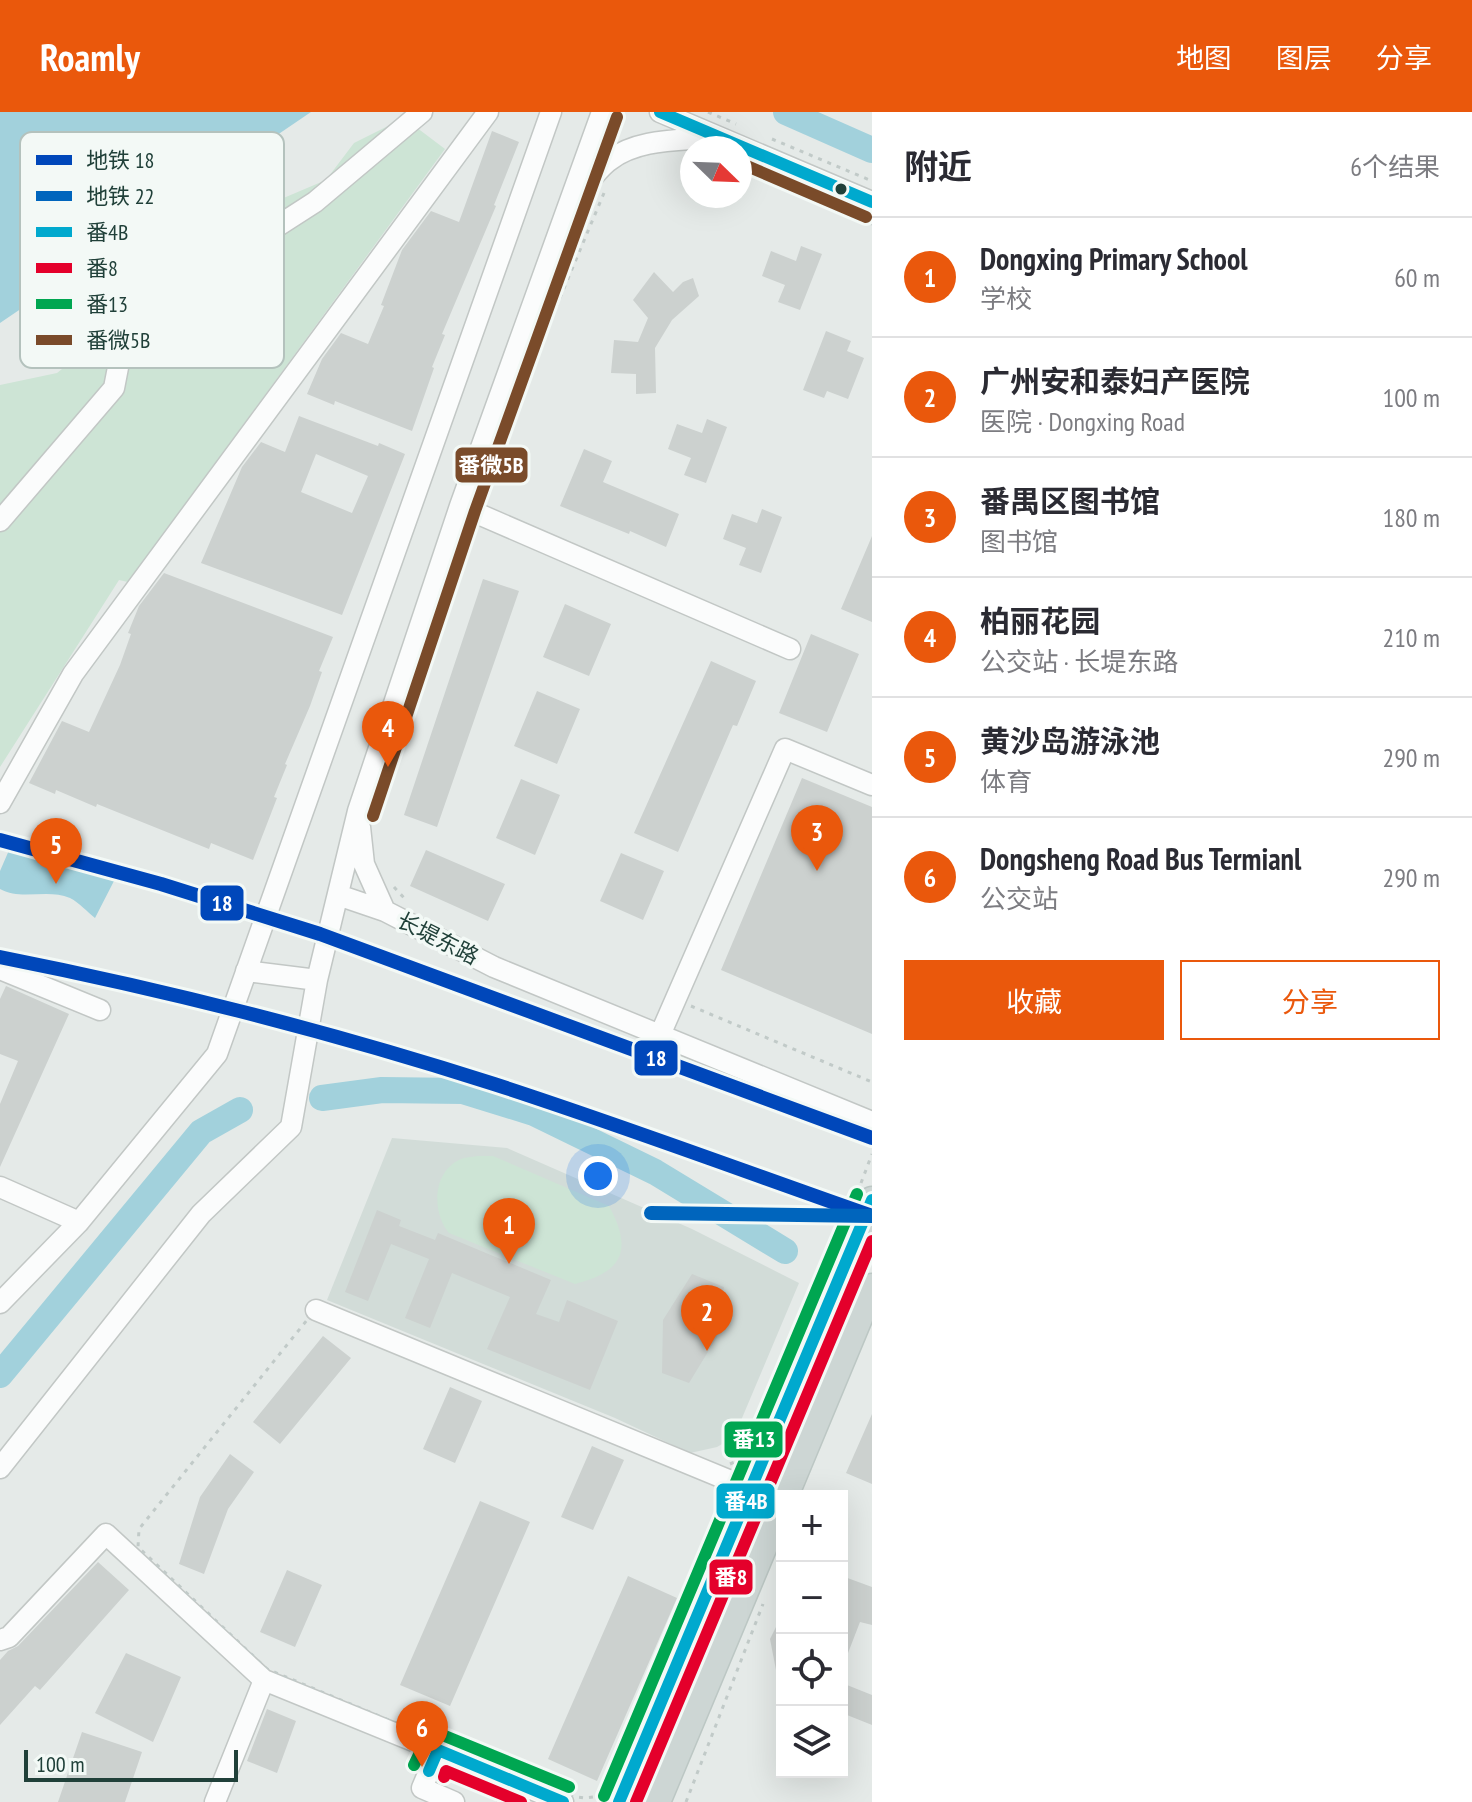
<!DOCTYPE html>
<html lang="zh">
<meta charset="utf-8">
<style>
body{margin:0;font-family:"PT Sans Narrow","Noto Sans SC",sans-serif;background:#f2f2f3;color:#2b2b33}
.controls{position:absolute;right:24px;bottom:24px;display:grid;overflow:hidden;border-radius:0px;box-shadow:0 8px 32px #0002}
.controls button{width:72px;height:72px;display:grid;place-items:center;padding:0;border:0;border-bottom:2px solid #e1e1e2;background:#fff;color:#2b2b33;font:40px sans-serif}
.compass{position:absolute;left:680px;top:24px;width:72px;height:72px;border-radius:50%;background:#fff;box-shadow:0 8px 32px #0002;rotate:113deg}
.scale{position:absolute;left:24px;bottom:20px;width:214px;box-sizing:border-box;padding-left:8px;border:4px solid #204039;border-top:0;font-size:22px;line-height:28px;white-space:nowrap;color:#204039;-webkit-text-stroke:6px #f3f9f6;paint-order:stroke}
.you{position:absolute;left:598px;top:1064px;width:28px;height:28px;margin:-20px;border:6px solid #fff;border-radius:50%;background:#1a73e8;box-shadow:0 0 0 12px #1a73e833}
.badge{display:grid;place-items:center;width:52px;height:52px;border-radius:50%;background:#ea580c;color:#fff;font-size:26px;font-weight:700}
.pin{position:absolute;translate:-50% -66px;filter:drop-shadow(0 2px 4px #0008)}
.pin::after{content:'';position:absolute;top:42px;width:28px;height:24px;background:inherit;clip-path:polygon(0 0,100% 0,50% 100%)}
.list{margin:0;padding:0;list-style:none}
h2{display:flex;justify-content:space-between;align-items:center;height:104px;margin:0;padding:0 32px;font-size:34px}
h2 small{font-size:26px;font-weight:400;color:#7c7c81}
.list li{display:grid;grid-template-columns:52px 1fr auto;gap:24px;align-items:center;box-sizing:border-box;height:120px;padding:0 32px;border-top:2px solid #e1e1e2}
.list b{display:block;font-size:30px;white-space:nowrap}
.list p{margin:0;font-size:26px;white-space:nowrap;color:#7c7c81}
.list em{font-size:26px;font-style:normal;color:#7c7c81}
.actions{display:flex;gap:16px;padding:24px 32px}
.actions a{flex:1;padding:18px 0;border:2px solid #ea580c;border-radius:0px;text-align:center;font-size:28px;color:#ea580c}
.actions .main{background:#ea580c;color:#fff}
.icon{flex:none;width:44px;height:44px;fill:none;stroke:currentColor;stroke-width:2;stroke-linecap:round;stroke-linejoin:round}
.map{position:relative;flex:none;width:872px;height:1690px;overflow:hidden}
header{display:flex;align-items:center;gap:48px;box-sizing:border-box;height:112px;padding:0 40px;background:#ea580c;color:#fff}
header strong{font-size:38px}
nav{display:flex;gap:44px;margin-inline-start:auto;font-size:28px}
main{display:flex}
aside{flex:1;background:#fff}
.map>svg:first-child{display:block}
</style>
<header>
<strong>Roamly</strong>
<nav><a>地图</a><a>图层</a><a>分享</a></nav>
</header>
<main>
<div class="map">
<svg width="872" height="1690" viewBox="0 0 872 1690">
<rect width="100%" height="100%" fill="#e5eae8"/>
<path fill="#d2dcd8" d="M 392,1026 L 507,1036 L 692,1117 L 799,1171 L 734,1325 L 717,1335 L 690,1341 L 615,1306 L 327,1188 Z"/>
<path fill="#cde4d5" d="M 404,6 L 445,37 L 128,470 L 119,468 L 0,655 L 0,273 L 57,261 L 111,218 L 146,165 L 175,144 L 260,96 L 326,68 L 354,31 Z
M 478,1044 L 493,1044 L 609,1094 C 633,1138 623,1160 575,1172 L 449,1121 C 432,1101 432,1061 459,1048 C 464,1045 472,1045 478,1044 Z"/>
<path fill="#a2d1dc" d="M 0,0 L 311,0 L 0,211 Z
M 13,729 C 23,733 33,738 44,739 C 52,739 61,737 69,737 C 88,739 106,751 115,767 L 95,806 C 87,800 80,791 70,786 C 47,776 22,789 0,777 L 0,759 Z"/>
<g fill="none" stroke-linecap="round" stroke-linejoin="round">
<path stroke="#a2d1dc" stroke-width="26" d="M 786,0 L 872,38
M 322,986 L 382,978 L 463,979 L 534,1001 L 655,1060 L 785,1139
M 0,1263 L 201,1020 L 240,998"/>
</g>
<path fill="#ccd1cf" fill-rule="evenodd" d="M 492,19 L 519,30 L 494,93 L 496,94 L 442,222 L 445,223 L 432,255 L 434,256 L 412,319 L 335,289 L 334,293 L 307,282 L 322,247 L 341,221 L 368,232 L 384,194 L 381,193 L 402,138 L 431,99 L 459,110 Z
M 801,134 L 822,142 L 800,198 L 778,190 L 785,173 L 762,164 L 771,139 L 796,149 Z
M 654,160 L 673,180 L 683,170 L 693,166 L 699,184 L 672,208 L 655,236 L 656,281 L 636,282 L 636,262 L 611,261 L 614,228 L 638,230 L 648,206 L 633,188 Z
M 826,219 L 851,229 L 847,239 L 864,246 L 848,287 L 827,279 L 824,286 L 803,278 Z
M 299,304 L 378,334 L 379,331 L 405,342 L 342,503 L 201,451 L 242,355 L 261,330 L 285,340 ZM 316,342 L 368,364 L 352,401 L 301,380 Z
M 707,307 L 727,315 L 706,371 L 684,363 L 691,346 L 668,337 L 677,312 L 702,321 Z
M 584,337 L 612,349 L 603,370 L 679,402 L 666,435 L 630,419 L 629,422 L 560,394 Z
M 762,397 L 782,405 L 761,461 L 739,453 L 746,436 L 723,427 L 732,402 L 757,411 Z
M 872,424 L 872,510 L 841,497 Z
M 164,461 L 333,525 L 319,559 L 322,560 L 310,594 L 285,652 L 287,653 L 274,685 L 277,686 L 253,748 L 211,731 L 209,737 L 97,692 L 96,695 L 56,678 L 55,682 L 29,671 L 62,609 L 89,620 L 120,553 L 131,522 L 128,521 L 139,494 Z
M 483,467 L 519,479 L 437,715 L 404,703 Z
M 565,492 L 611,512 L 589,564 L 543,545 Z
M 811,522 L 859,542 L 827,620 L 779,601 Z
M 711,549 L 756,569 L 737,614 L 733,613 L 678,740 L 634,721 Z
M 537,579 L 580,597 L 557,652 L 514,634 Z
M 802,666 L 872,695 L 872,922 L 721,858 Z
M 521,667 L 560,683 L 535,743 L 496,726 Z
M 426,738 L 505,772 L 488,809 L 410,774 Z
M 621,741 L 664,759 L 643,808 L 600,789 Z
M 6,874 L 69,902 L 0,1055 L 0,992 L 18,949 L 0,942 L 0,887 Z
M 377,1098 L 401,1108 L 399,1114 L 435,1128 L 438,1121 L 551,1168 L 536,1202 L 559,1210 L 567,1188 L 618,1209 L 590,1278 L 487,1237 L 510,1185 L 452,1161 L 430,1216 L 405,1206 L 429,1147 L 391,1132 L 368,1189 L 345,1180 Z
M 692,1162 L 724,1175 L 717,1225 L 689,1271 L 662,1261 L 663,1208 Z
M 323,1224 L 351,1246 L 280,1332 L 253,1310 Z
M 450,1275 L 482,1289 L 455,1351 L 423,1337 Z
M 872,1302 L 872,1372 L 846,1361 Z
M 592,1334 L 624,1348 L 593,1418 L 561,1405 Z
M 230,1342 L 254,1360 L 228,1397 L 204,1462 L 179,1452 L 200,1385 Z
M 480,1389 L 530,1410 L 450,1594 L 400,1573 Z
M 98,1450 L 129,1478 L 40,1578 L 35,1574 L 0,1613 L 0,1548 L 8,1539 L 18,1534 Z
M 287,1458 L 322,1473 L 295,1535 L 260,1520 Z
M 628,1464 L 677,1486 L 597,1669 L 548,1647 Z
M 842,1464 L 872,1475 L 872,1513 L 860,1510 L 843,1554 Z
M 782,1503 L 782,1557 L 776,1558 L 770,1527 Z
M 126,1541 L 181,1565 L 153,1630 L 95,1601 Z
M 842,1571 L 872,1583 L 872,1613 L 842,1601 Z
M 267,1597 L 296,1609 L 277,1661 L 247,1649 Z
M 82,1620 L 142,1640 L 125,1690 L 58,1690 Z"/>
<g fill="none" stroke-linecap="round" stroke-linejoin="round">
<defs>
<path id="minor" d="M 660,0 L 872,90
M 576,86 C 587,73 597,57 610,48 C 639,26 681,29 715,25
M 460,394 L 790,537
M 0,409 L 114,276 L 121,240 L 159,195 L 242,137 L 315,90 L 422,0
M 0,691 L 73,562 L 488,0
M 360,715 L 364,752 L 385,799
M 338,783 L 385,799 L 494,855 L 872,1010
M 0,857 L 100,898
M 246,859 L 317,868
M 660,923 L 785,637 L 872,673
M 0,1075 L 79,1110
M 0,1191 L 79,1110 L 217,942 L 551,0
M 316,1198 L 750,1377
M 0,1356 L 201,1102 L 291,1015 L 317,868 L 358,699 L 460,394 L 602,0
M 0,1528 L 9,1525 L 106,1422 L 264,1568 L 563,1690
M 438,1638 L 422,1676 L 454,1690
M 215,1690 L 264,1568
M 508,1690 L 516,1670"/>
<path id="major" d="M 785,1384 L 872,1175
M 619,1690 L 872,1088
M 657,1690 L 782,1391"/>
</defs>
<use href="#minor" stroke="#c2c7c5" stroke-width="23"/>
<use href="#major" stroke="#bcc7c4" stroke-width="29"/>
<path stroke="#c1cac8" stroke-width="3" stroke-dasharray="4 6" stroke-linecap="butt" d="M 708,0 L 736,12
M 772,27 L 872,69
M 740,59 L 872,112
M 525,269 L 604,81
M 394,775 L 405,787
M 691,894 L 872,970
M 861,1071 L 872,1042
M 316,1204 L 735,1375 L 737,1381 L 734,1389 L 610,1675 L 601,1684 L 585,1686 L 570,1684 L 267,1557 L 138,1435 L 139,1417 L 307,1208 Z
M 730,1352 L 737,1349 L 764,1290
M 686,1690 L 763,1492"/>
<use href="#minor" stroke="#fbfcfc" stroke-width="20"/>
<use href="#major" stroke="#cdd6d4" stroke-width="26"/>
<defs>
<path id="bus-1" d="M 660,0 L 872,90
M 429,1659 L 438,1638 L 563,1690
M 619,1690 L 872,1088"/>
<path id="bus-2" d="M 444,1665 L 446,1659 L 521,1690
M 636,1690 L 872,1129"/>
<path id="bus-3" d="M 414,1653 L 426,1628 L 440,1622 L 569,1675
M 604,1684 L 857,1082"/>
<path id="bus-4" d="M 740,51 L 866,105
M 373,704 L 475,399 L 617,5"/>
</defs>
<use href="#bus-1" stroke="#f3f9f6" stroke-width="18"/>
<use href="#bus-2" stroke="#f3f9f6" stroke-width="18"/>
<use href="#bus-3" stroke="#f3f9f6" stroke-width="18"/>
<use href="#bus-4" stroke="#f3f9f6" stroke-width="18"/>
<use href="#bus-1" stroke="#00a9ce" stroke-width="12"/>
<use href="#bus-2" stroke="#e4002b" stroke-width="12"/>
<use href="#bus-3" stroke="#00a651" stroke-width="12"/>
<use href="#bus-4" stroke="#7a4b2a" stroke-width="12"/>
<defs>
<path id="metro-1" d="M 0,728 L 161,772 L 320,822 L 872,1026
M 0,845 C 167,878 332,920 494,972 C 621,1013 746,1060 872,1104"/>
<path id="metro-2" d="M 651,1101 L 872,1104"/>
</defs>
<use href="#metro-1" stroke="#f3f9f6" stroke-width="20"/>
<use href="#metro-2" stroke="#f3f9f6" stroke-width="20"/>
<use href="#metro-1" stroke="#0047ba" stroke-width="14"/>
<use href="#metro-2" stroke="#0065bd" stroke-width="14"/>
</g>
<circle fill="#204039" stroke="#f3f9f6" stroke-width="3" cx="841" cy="77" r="7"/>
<g text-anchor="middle" stroke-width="7" stroke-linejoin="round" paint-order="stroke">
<g font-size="22" fill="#204039" stroke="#f3f9f6">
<text transform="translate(438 826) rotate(27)" y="8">长堤东路</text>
</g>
</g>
<rect x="20" y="20" width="264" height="236" rx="12" fill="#f3f9f6" stroke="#b4c2bd" stroke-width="2"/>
<rect x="36" y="43" width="36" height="10" fill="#0047ba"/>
<rect x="36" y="79" width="36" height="10" fill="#0065bd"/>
<rect x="36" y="115" width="36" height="10" fill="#00a9ce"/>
<rect x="36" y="151" width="36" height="10" fill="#e4002b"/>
<rect x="36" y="187" width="36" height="10" fill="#00a651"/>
<rect x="36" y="223" width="36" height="10" fill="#7a4b2a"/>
<g font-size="22" fill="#204039">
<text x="86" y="56">地铁 18</text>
<text x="86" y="92">地铁 22</text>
<text x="86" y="128">番4B</text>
<text x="86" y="164">番8</text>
<text x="86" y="200">番13</text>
<text x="86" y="236">番微5B</text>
</g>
<g stroke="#f3f9f6" stroke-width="3">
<rect x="454" y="334" width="75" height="38" rx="8" fill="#7a4b2a"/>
<rect x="199" y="772" width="46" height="38" rx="8" fill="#0047ba"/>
<rect x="633" y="927" width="46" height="38" rx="8" fill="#0047ba"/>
<rect x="723" y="1308" width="61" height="39" rx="8" fill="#00a651"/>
<rect x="715" y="1370" width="61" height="38" rx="8" fill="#00a9ce"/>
<rect x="708" y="1446" width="46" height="38" rx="8" fill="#e4002b"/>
</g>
<g font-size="22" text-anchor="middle" font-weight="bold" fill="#fff">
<text x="491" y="361">番微5B</text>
<text x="222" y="799">18</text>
<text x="656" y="954">18</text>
<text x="754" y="1335">番13</text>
<text x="746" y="1397">番4B</text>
<text x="731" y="1473">番8</text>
</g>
</svg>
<div class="controls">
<button>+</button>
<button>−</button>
<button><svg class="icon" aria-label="locate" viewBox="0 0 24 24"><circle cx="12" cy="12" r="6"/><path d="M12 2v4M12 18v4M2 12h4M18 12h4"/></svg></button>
<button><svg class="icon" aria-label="layers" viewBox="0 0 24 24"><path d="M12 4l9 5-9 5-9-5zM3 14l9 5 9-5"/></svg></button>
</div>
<svg class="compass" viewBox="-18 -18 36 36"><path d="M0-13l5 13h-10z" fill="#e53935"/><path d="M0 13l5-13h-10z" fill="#7c7c81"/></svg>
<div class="scale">100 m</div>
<div class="you"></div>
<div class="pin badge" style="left:509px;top:1152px">1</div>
<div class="pin badge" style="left:707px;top:1239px">2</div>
<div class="pin badge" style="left:817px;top:759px">3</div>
<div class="pin badge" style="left:388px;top:655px">4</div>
<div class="pin badge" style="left:56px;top:772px">5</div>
<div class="pin badge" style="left:422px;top:1655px">6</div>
</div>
<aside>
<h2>附近<small>6个结果</small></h2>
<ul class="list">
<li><span class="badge">1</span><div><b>Dongxing Primary School</b><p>学校</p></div><em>60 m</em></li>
<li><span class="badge">2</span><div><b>广州安和泰妇产医院</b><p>医院 · Dongxing Road</p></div><em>100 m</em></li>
<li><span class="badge">3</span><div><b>番禺区图书馆</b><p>图书馆</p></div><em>180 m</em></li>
<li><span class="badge">4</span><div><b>柏丽花园</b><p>公交站 · 长堤东路</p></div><em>210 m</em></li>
<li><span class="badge">5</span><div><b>黄沙岛游泳池</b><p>体育</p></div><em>290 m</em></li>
<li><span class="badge">6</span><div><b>Dongsheng Road Bus Termianl</b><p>公交站</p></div><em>290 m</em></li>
</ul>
<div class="actions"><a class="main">收藏</a><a>分享</a></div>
</aside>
</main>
